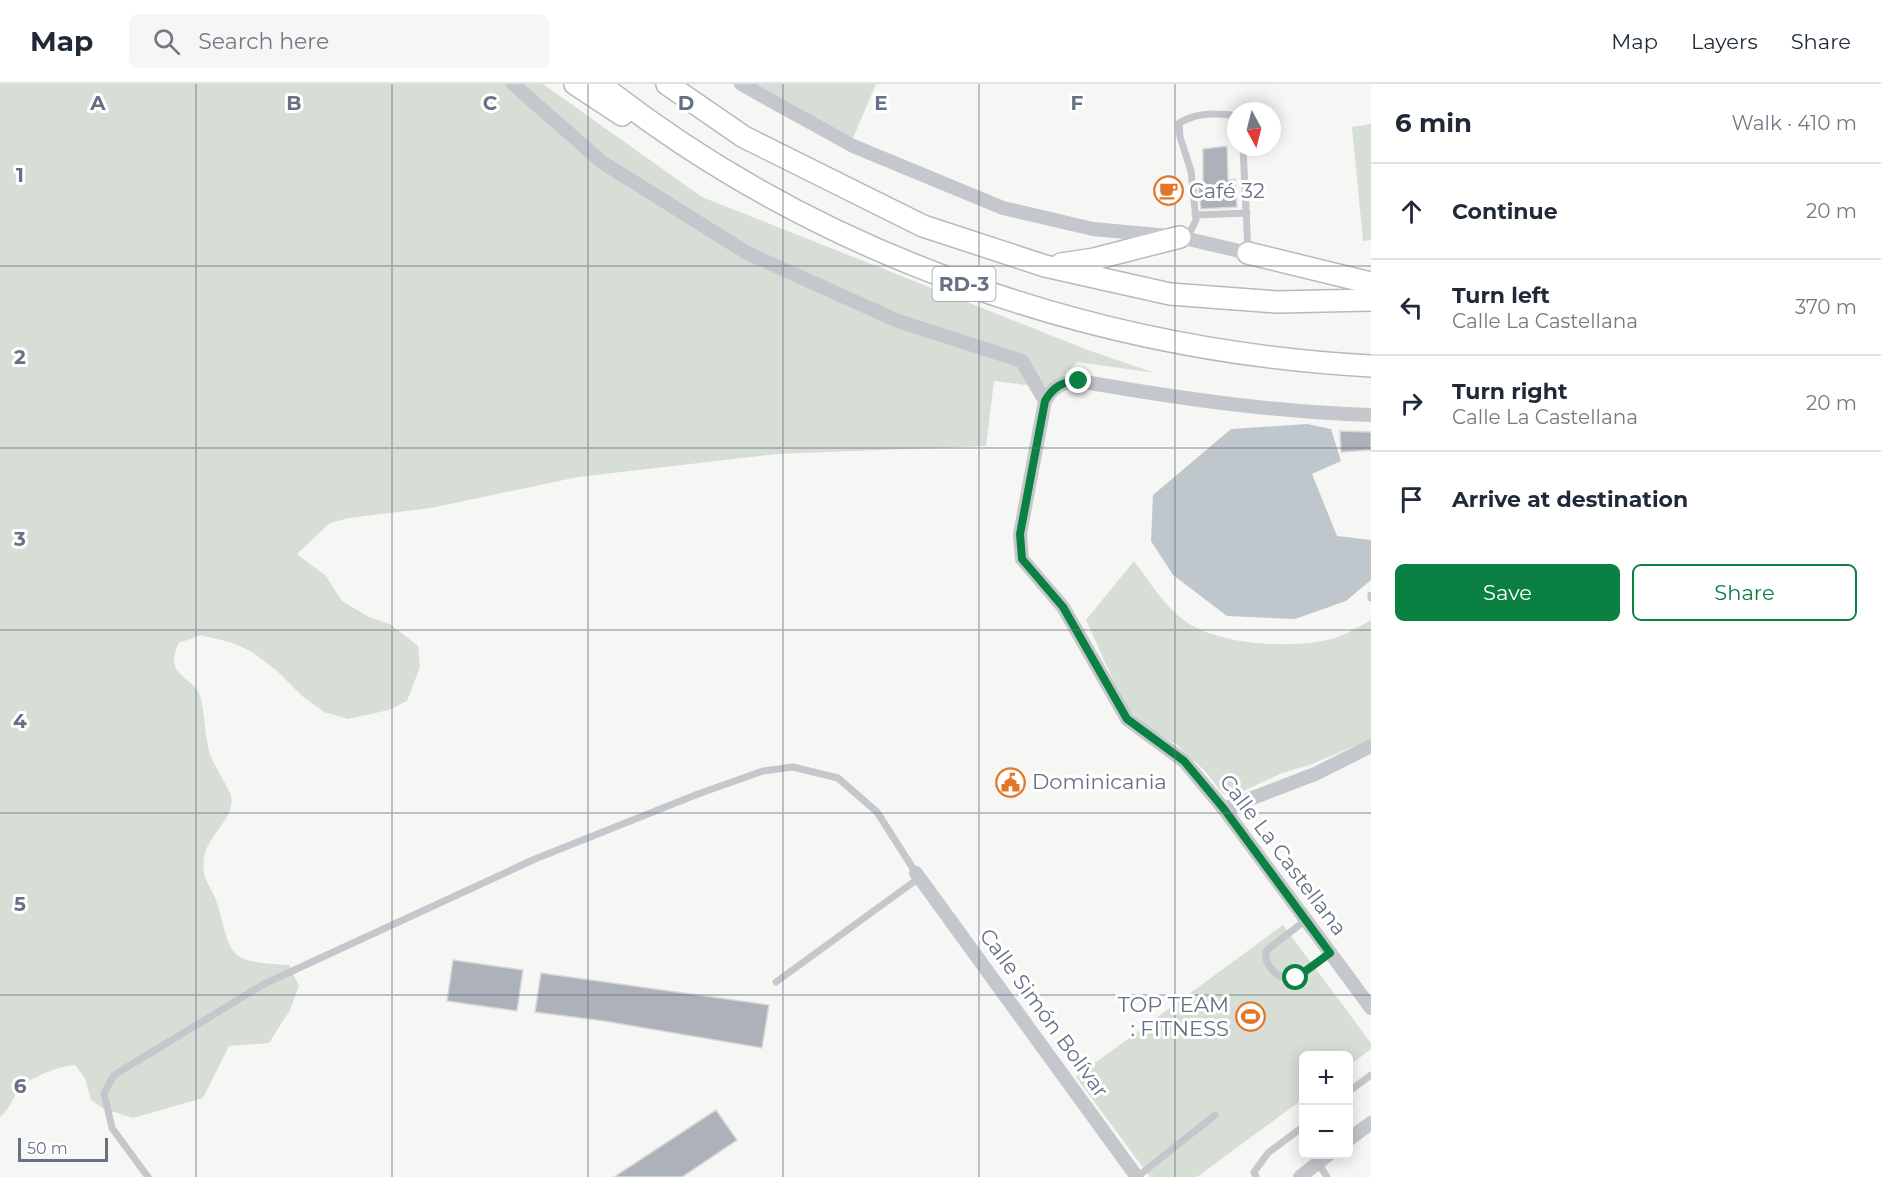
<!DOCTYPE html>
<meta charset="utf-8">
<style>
body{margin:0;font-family:Montserrat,sans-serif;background:#f6f6f7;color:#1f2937}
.controls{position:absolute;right:18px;bottom:18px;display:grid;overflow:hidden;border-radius:9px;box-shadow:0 3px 15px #0003}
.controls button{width:54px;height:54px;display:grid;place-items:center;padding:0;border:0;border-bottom:2px solid #e0e1e3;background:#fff;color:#1f2937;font:30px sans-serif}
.compass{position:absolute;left:1227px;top:18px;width:54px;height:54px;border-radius:50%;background:#fff;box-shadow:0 3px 15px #0003;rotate:173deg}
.scale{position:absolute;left:18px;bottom:15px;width:90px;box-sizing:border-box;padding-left:6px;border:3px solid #667185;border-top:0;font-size:16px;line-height:21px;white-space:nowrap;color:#667185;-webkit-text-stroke:4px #fff;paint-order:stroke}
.stop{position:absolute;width:18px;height:18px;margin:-14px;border:4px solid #0b8043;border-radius:50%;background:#fff}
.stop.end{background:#0b8043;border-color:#fff;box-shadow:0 2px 6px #0008}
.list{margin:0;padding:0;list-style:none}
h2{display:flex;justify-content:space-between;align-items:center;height:78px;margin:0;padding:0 24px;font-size:26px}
h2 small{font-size:20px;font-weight:400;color:#747a83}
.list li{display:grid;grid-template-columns:39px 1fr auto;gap:18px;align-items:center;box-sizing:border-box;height:96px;padding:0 24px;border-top:2px solid #e0e1e3}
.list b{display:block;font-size:22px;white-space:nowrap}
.list p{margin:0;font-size:20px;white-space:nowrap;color:#747a83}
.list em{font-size:20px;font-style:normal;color:#747a83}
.actions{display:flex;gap:12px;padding:18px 24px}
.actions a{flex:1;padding:14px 0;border:2px solid #0b8043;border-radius:9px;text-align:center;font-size:21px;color:#0b8043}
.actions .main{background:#0b8043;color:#fff}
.icon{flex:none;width:33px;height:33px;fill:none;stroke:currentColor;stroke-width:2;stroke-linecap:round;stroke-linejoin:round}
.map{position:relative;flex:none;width:1371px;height:1093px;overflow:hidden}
header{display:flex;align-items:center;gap:36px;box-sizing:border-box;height:84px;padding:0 30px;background:#fff;border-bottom:2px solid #e0e1e3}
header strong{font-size:28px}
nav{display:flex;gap:33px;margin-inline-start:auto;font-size:21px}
.search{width:420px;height:54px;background:#f6f6f7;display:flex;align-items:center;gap:15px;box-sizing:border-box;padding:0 21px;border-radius:9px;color:#747a83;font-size:22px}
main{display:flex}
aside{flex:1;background:#fff}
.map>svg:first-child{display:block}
</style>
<header>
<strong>Map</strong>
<div class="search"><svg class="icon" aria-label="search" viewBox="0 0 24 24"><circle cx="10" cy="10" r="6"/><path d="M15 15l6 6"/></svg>Search here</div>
<nav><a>Map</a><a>Layers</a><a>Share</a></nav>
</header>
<main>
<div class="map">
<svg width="1371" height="1093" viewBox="0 0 1371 1093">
<rect width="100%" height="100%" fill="#f6f7f4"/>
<path fill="#d7ded5" d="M 0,0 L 543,0 L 702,113 L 1088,266 L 1155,289 L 1078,278 L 1051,304 L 994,297 L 986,362 L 776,370 L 578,393 L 431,424 L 349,434 L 330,439 L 297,470 L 326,492 L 342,517 L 369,533 L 390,540 L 418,562 L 420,583 L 407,617 L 389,626 L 348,635 L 324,628 L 302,612 L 276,586 L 252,568 L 233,559 L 201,551 L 179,559 C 162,593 194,592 200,612 C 205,628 204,645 208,662 C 211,679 222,691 229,707 C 241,730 207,751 204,773 C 201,796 210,799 216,816 C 233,872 224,878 289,881 L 299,902 L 290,926 L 269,959 L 229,962 L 203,1014 L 133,1034 L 104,1025 L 91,1016 L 85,994 L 75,981 C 62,981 32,993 22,1002 C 13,1011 11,1024 0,1033 Z
M 754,0 L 876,0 L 853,54 L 826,42 Z
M 1371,40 L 1371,156 L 1363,157 L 1352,43 Z
M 1134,477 C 1150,498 1164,522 1185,537 C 1219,562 1299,566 1338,553 C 1349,549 1360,542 1371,536 L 1371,655 L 1310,681 L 1282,689 L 1231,713 L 1222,709 L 1206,688 L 1176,660 L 1151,647 L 1125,622 L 1086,536 Z
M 1283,841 L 1371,959 L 1371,965 L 1349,982 L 1348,972 L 1304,972 L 1303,1015 L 1197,1093 L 1150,1093 L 1076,993 Z"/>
<path fill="#bfc7cd" d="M 1307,340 L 1331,345 L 1341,377 L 1312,390 L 1337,452 L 1371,456 L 1371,496 L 1346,517 L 1295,535 L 1227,532 L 1173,491 L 1151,457 L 1153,411 L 1231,345 Z"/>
<path fill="#adb2ba" stroke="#d8d8d6" stroke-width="1.5" d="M 1227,62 L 1228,96 L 1235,95 L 1237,123 L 1201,125 L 1198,99 L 1203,98 L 1203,65 Z
M 1340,347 L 1371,348 L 1371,366 L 1341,368 Z
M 453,876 L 523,886 L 517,927 L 447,917 Z
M 541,889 L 769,921 L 762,964 L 604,937 L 535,928 Z
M 716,1026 L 737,1056 L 682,1093 L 614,1093 Z"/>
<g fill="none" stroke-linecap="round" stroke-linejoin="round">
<defs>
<path id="trunk" d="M 575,0 L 622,31
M 600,0 C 818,172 1095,267 1371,282
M 667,0 L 744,53 L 923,142 L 1045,182 L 1170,210 L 1277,218 L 1371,216
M 1248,169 L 1371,199
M 1061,180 L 1094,175 L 1180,153"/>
</defs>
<use href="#trunk" stroke="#b7b9bd" stroke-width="24"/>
<path stroke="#c4c7cb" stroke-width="7" d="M 1243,63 L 1248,167
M 1195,131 L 1247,129
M 1181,152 L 1191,146 L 1196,136 L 1191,87 L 1180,53 L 1179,39 C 1197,29 1211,29 1231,31 L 1236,41
M 1371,511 L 1371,514
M 1306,836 L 1267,866 C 1264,872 1266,877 1270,883 C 1288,909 1313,882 1330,869
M 776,898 L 919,794
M 1348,1008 L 1371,991
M 1318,1079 L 1327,1093
M 148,1093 L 112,1044 L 104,1009 L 114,991 L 264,900 L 535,775 L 698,710 L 763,687 L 793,683 L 838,694 L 877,728 L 916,789
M 1137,1093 L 1215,1031
M 1256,1093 L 1254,1088 L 1268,1069 L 1304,1042"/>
<path stroke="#c4c7cb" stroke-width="14" d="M 513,0 L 602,78 L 747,169 L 898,237 L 1022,277 L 1045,317
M 741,0 L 853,62 L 1003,124 L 1093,145 L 1180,153 L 1248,169
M 1371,331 C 1273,328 1176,314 1079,297 C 1063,297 1052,303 1045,317 L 1020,450 L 1022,475 L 1063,523 L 1127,635 L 1184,677 L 1224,725 L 1371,924
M 1224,725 L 1315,690 L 1371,662
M 916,789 L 1137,1093
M 1348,1056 L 1371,1039
M 1300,1093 L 1329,1070"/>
<use href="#trunk" stroke="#fff" stroke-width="21"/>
</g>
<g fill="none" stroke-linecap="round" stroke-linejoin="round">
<path stroke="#0b8043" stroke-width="8" d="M 1079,297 C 1063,297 1053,303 1045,317 L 1020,450 L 1022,475 L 1063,523 L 1127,635 L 1184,677 L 1224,725 L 1330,869 L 1296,894"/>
</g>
<path fill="none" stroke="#667185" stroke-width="1.5" stroke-opacity="0.55" d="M 196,0 L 196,1093M 392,0 L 392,1093M 588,0 L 588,1093M 783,0 L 783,1093M 979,0 L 979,1093M 1175,0 L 1175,1093M 0,182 L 1371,182M 0,364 L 1371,364M 0,546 L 1371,546M 0,729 L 1371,729M 0,911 L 1371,911"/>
<defs>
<symbol id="cafe-ring" viewBox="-11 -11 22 22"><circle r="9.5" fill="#fff" stroke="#e27729" stroke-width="1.5"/><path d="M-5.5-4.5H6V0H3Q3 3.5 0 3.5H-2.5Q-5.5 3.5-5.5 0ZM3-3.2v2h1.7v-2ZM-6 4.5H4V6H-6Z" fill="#e27729"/></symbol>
<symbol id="civic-ring" viewBox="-11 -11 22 22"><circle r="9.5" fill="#fff" stroke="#e27729" stroke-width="1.5"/><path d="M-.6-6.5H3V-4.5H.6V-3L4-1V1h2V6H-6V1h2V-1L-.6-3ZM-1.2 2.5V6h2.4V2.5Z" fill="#e27729"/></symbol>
<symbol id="stadium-ring" viewBox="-11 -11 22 22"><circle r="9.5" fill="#fff" stroke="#e27729" stroke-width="1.5"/><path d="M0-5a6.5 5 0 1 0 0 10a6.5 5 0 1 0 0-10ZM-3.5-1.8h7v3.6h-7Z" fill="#e27729"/></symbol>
</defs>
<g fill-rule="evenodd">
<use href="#cafe-ring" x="1152" y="90" width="33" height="33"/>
<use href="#civic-ring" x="994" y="682" width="33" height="33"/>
<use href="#stadium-ring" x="1234" y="916" width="33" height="33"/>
</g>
<g text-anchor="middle" stroke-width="6" stroke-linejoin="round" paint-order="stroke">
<rect fill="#fff" stroke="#949caa" stroke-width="1.5" x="932.5" y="183" width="63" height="34" rx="4.5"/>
<g font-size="20" font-weight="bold" fill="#667185">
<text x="964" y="207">RD-3</text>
</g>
<g font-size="21" fill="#667185" stroke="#fff" text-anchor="start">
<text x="1189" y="114">Café 32</text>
<text x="1032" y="705">Dominicania</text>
<text x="1229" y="928" text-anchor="end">TOP TEAM<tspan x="1229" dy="24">: FITNESS</tspan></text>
</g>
<g font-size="21" fill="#667185" stroke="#fff">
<text transform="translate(1283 771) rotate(53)" y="7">Calle La Castellana</text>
<text transform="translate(1044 929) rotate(54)" y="7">Calle Simón Bolívar</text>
</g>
</g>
<g font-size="20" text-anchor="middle" font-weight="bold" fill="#667185" stroke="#fff" stroke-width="6" stroke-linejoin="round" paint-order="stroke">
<text x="98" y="26">A</text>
<text x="294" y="26">B</text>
<text x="490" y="26">C</text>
<text x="686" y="26">D</text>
<text x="881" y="26">E</text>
<text x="1077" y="26">F</text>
<text x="20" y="98">1</text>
<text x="20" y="280">2</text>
<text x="20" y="462">3</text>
<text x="20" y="644">4</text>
<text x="20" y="827">5</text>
<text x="20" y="1009">6</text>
</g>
</svg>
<div class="controls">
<button>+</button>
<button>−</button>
</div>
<svg class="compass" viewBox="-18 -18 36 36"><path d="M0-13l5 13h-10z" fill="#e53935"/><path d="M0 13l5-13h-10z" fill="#747a83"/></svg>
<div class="scale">50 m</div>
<div class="stop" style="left:1296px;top:894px"></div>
<div class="stop end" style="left:1079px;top:297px"></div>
</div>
<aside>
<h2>6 min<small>Walk · 410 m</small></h2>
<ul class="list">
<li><svg class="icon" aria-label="ahead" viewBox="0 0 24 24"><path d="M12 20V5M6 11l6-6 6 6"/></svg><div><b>Continue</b></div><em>20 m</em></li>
<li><svg class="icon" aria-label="left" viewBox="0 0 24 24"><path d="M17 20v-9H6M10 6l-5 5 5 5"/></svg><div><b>Turn left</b><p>Calle La Castellana</p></div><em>370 m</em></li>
<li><svg class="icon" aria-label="right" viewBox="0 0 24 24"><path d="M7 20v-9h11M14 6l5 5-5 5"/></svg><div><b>Turn right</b><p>Calle La Castellana</p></div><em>20 m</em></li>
<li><svg class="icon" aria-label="arrive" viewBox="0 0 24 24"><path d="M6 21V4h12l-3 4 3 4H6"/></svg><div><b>Arrive at destination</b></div></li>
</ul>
<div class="actions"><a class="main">Save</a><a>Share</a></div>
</aside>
</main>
